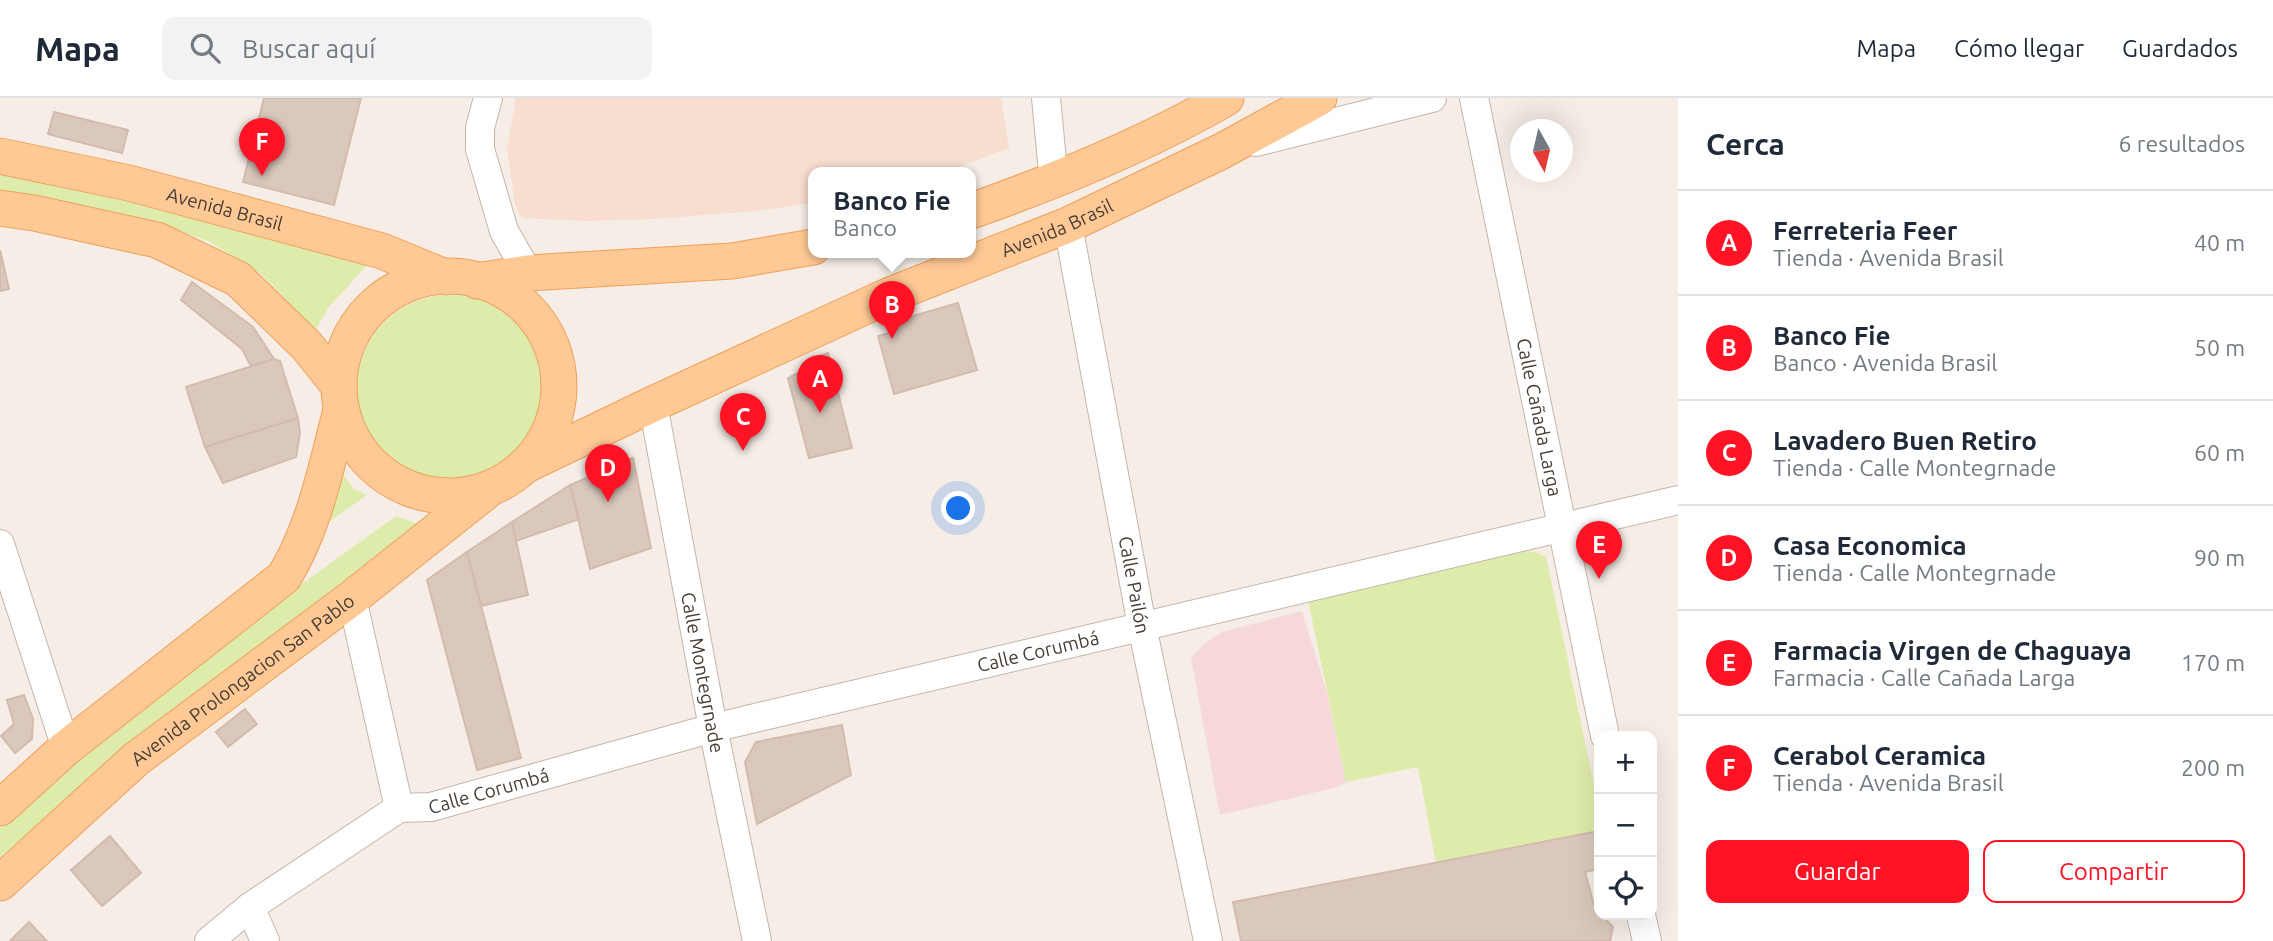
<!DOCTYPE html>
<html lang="es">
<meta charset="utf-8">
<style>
body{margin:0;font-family:Ubuntu,sans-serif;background:#f2f2f3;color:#1f2937}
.controls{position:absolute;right:21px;bottom:21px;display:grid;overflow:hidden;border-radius:14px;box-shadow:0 7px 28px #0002}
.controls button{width:63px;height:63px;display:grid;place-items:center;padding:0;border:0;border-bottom:2px solid #e0e1e3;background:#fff;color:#1f2937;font:35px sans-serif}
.compass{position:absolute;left:1510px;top:21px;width:63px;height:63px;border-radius:50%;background:#fff;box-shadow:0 7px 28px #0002;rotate:172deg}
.you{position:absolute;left:959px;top:411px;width:24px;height:24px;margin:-18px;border:5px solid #fff;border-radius:50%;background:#1a73e8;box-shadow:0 0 0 10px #1a73e833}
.badge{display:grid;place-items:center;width:46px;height:46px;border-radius:50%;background:#ff1325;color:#fff;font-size:23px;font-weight:700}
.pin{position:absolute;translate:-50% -58px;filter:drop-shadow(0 2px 4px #0008)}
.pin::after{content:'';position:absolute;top:37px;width:24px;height:21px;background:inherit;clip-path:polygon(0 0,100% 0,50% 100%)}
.popup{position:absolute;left:808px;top:69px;width:168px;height:91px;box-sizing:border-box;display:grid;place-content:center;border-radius:14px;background:#fff;filter:drop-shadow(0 2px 5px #0005);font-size:23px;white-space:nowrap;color:#747a83}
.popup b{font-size:26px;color:#1f2937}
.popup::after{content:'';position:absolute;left:50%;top:100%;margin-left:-14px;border:14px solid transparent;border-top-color:#fff}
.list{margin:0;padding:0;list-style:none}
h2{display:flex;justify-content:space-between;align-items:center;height:91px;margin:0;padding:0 28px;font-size:30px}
h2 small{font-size:23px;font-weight:400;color:#747a83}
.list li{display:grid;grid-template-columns:46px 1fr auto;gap:21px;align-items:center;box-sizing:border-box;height:105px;padding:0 28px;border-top:2px solid #e0e1e3}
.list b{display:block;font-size:26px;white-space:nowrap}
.list p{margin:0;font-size:23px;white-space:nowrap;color:#747a83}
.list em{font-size:23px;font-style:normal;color:#747a83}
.actions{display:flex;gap:14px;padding:21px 28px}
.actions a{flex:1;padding:16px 0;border:2px solid #ff1325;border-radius:14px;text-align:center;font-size:24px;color:#ff1325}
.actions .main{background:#ff1325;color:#fff}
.icon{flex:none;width:38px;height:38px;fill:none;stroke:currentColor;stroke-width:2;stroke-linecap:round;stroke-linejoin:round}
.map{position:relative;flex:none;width:1678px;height:843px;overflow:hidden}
header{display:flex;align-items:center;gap:42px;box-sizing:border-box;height:98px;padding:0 35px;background:#fff;border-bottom:2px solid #e0e1e3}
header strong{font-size:33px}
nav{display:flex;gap:38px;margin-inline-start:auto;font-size:24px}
.search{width:490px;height:63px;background:#f2f2f3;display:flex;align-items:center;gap:18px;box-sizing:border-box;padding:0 24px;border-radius:14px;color:#747a83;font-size:26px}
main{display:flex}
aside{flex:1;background:#fff}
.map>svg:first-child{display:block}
</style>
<header>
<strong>Mapa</strong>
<div class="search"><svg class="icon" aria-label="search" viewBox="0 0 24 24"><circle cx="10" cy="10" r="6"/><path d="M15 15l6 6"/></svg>Buscar aquí</div>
<nav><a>Mapa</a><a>Cómo llegar</a><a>Guardados</a></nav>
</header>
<main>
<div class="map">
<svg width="1678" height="843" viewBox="0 0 1678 843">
<rect width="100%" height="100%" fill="#f5ede6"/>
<path fill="#f8decf" d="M 516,0 L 1001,0 L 1009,50 L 943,75 L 813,75 L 813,105 L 757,113 L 653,121 L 586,123 L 522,120 L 515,106 L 507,51 Z"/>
<path fill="#f6d8db" d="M 1302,513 L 1327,595 L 1346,684 L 1338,689 L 1220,717 L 1191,560 L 1204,546 L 1222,534 Z"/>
<path fill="#deecab" d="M 0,76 L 80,87 L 370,164 L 328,210 L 313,237 L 286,201 L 260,175 L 208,143 L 165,128 L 0,96 Z
M357 290a93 93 0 1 1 186 0a93 93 0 1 1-186 0Z
M 341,373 L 354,391 L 367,397 L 329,424 Z
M 396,418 L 423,428 L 140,639 L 0,759 L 0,729 L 91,647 L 281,501 Z
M 1514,452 L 1536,454 L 1546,459 L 1599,711 L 1599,733 L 1436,765 L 1418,669 L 1346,684 L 1308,502 Z"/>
<path fill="#dac8bd" stroke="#d3bbad" stroke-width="2" d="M 264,0 L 361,0 L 334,107 L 243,84 Z
M 54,14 L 128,32 L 122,55 L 48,36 Z
M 0,152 L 9,191 L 0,193 Z
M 192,184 L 253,229 L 274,261 L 251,268 L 242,251 L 181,202 Z
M 958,205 L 977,272 L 894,296 L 878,238 L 892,234 L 889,225 Z
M 828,255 L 852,350 L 809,360 L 788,280 L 806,271 L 810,261 Z
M 274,261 L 280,263 L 298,320 L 205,349 L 186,289 Z
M 298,320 L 300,335 L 296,359 L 223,385 L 205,349 Z
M 633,360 L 651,450 L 590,471 L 570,387 Z
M 570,387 L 579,421 L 516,443 L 512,424 Z
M 512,424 L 528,497 L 481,508 L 467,454 Z
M 467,454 L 521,660 L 477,672 L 427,482 Z
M 24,597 L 33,621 L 32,641 L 15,655 L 1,638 L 14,626 L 7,602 Z
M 245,611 L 257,626 L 228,649 L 216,634 Z
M 842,627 L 851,677 L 757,726 L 745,664 L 756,644 Z
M 1594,734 L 1598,771 L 1585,774 L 1594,807 L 1599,813 L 1599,817 L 1602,817 L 1613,829 L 1610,843 L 1241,843 L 1233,804 Z
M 110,738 L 141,775 L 102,808 L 71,772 Z
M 29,824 L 47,843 L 10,843 Z"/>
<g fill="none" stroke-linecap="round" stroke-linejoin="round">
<defs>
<g id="minor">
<path d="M 488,0 L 480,30 L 480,51 L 504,133 L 528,175"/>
<path d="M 1046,0 L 1054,84"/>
<path id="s1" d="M 1474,0 L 1605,638"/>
<path d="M 1256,44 L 1432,0"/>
<path id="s2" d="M 1068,127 L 1142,528 L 1208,843"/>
<path id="s3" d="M 653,306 L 713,630 L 757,843"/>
<path d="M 0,446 L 66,650"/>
<path d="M 352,500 L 399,710"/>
<path d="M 250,809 L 265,843"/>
<path d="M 1641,817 L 1647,843"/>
<path id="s4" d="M 209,843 L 250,809 L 399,710 L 431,709 L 713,630 L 1678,402"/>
</g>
<g id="major">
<path id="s5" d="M 0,58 L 129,85 L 382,153 L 445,179"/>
<path d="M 0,110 L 34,115 L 157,142 L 238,181 L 307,248 L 339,288"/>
<path d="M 971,113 C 1059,82 1145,47 1226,0"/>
<circle cx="449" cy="288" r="110"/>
<path d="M 477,183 L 528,175 L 732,163 L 813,149"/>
<path id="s6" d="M 524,368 L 653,306 L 890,197 L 1068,127 L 1222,53 L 1319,0"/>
<path d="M 0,710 L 66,650 L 284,479 C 315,428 326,369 341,312"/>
<path id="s7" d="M 0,785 L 136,661 L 352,500 L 488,392"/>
</g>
</defs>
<use href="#minor" stroke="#c4b5ab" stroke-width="30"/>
<use href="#major" stroke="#eea05a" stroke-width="37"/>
<use href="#minor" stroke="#fff" stroke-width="28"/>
<use href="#major" stroke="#ffc995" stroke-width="35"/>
</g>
<g text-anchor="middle" stroke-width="5" stroke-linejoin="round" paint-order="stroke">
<g font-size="19" fill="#483c35" stroke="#fff">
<text dy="7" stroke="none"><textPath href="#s5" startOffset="231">Avenida Brasil</textPath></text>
<text dy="7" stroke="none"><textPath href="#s6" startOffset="584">Avenida Brasil</textPath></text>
<text dy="7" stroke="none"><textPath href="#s1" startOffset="326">Calle Cañada Larga</textPath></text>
<text dy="7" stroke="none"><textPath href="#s2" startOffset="366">Calle Pailón</textPath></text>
<text dy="7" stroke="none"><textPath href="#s4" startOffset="891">Calle Corumbá</textPath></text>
<text dy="7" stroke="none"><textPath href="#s3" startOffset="273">Calle Montegrnade</textPath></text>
<text dy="7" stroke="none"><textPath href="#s7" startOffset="317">Avenida Prolongacion San Pablo</textPath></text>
<text dy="7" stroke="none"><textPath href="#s4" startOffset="324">Calle Corumbá</textPath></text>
</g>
</g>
</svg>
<div class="controls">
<button>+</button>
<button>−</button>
<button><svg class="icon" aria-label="locate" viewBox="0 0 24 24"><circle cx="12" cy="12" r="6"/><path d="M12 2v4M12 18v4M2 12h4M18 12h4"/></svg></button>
</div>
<svg class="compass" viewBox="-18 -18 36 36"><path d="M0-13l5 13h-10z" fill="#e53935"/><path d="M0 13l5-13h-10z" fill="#747a83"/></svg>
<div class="you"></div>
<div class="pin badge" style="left:820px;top:315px">A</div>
<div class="pin badge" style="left:892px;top:241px">B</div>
<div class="popup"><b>Banco Fie</b>Banco</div>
<div class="pin badge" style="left:743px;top:353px">C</div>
<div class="pin badge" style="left:608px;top:404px">D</div>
<div class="pin badge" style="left:1599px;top:481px">E</div>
<div class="pin badge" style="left:262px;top:78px">F</div>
</div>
<aside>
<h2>Cerca<small>6 resultados</small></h2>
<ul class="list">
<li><span class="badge">A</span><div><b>Ferreteria Feer</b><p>Tienda · Avenida Brasil</p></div><em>40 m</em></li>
<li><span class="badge">B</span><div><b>Banco Fie</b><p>Banco · Avenida Brasil</p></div><em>50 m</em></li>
<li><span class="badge">C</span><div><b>Lavadero Buen Retiro</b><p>Tienda · Calle Montegrnade</p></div><em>60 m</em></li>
<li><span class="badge">D</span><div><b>Casa Economica</b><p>Tienda · Calle Montegrnade</p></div><em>90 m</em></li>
<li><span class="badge">E</span><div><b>Farmacia Virgen de Chaguaya</b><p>Farmacia · Calle Cañada Larga</p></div><em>170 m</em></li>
<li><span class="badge">F</span><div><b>Cerabol Ceramica</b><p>Tienda · Avenida Brasil</p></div><em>200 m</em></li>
</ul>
<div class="actions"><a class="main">Guardar</a><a>Compartir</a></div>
</aside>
</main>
